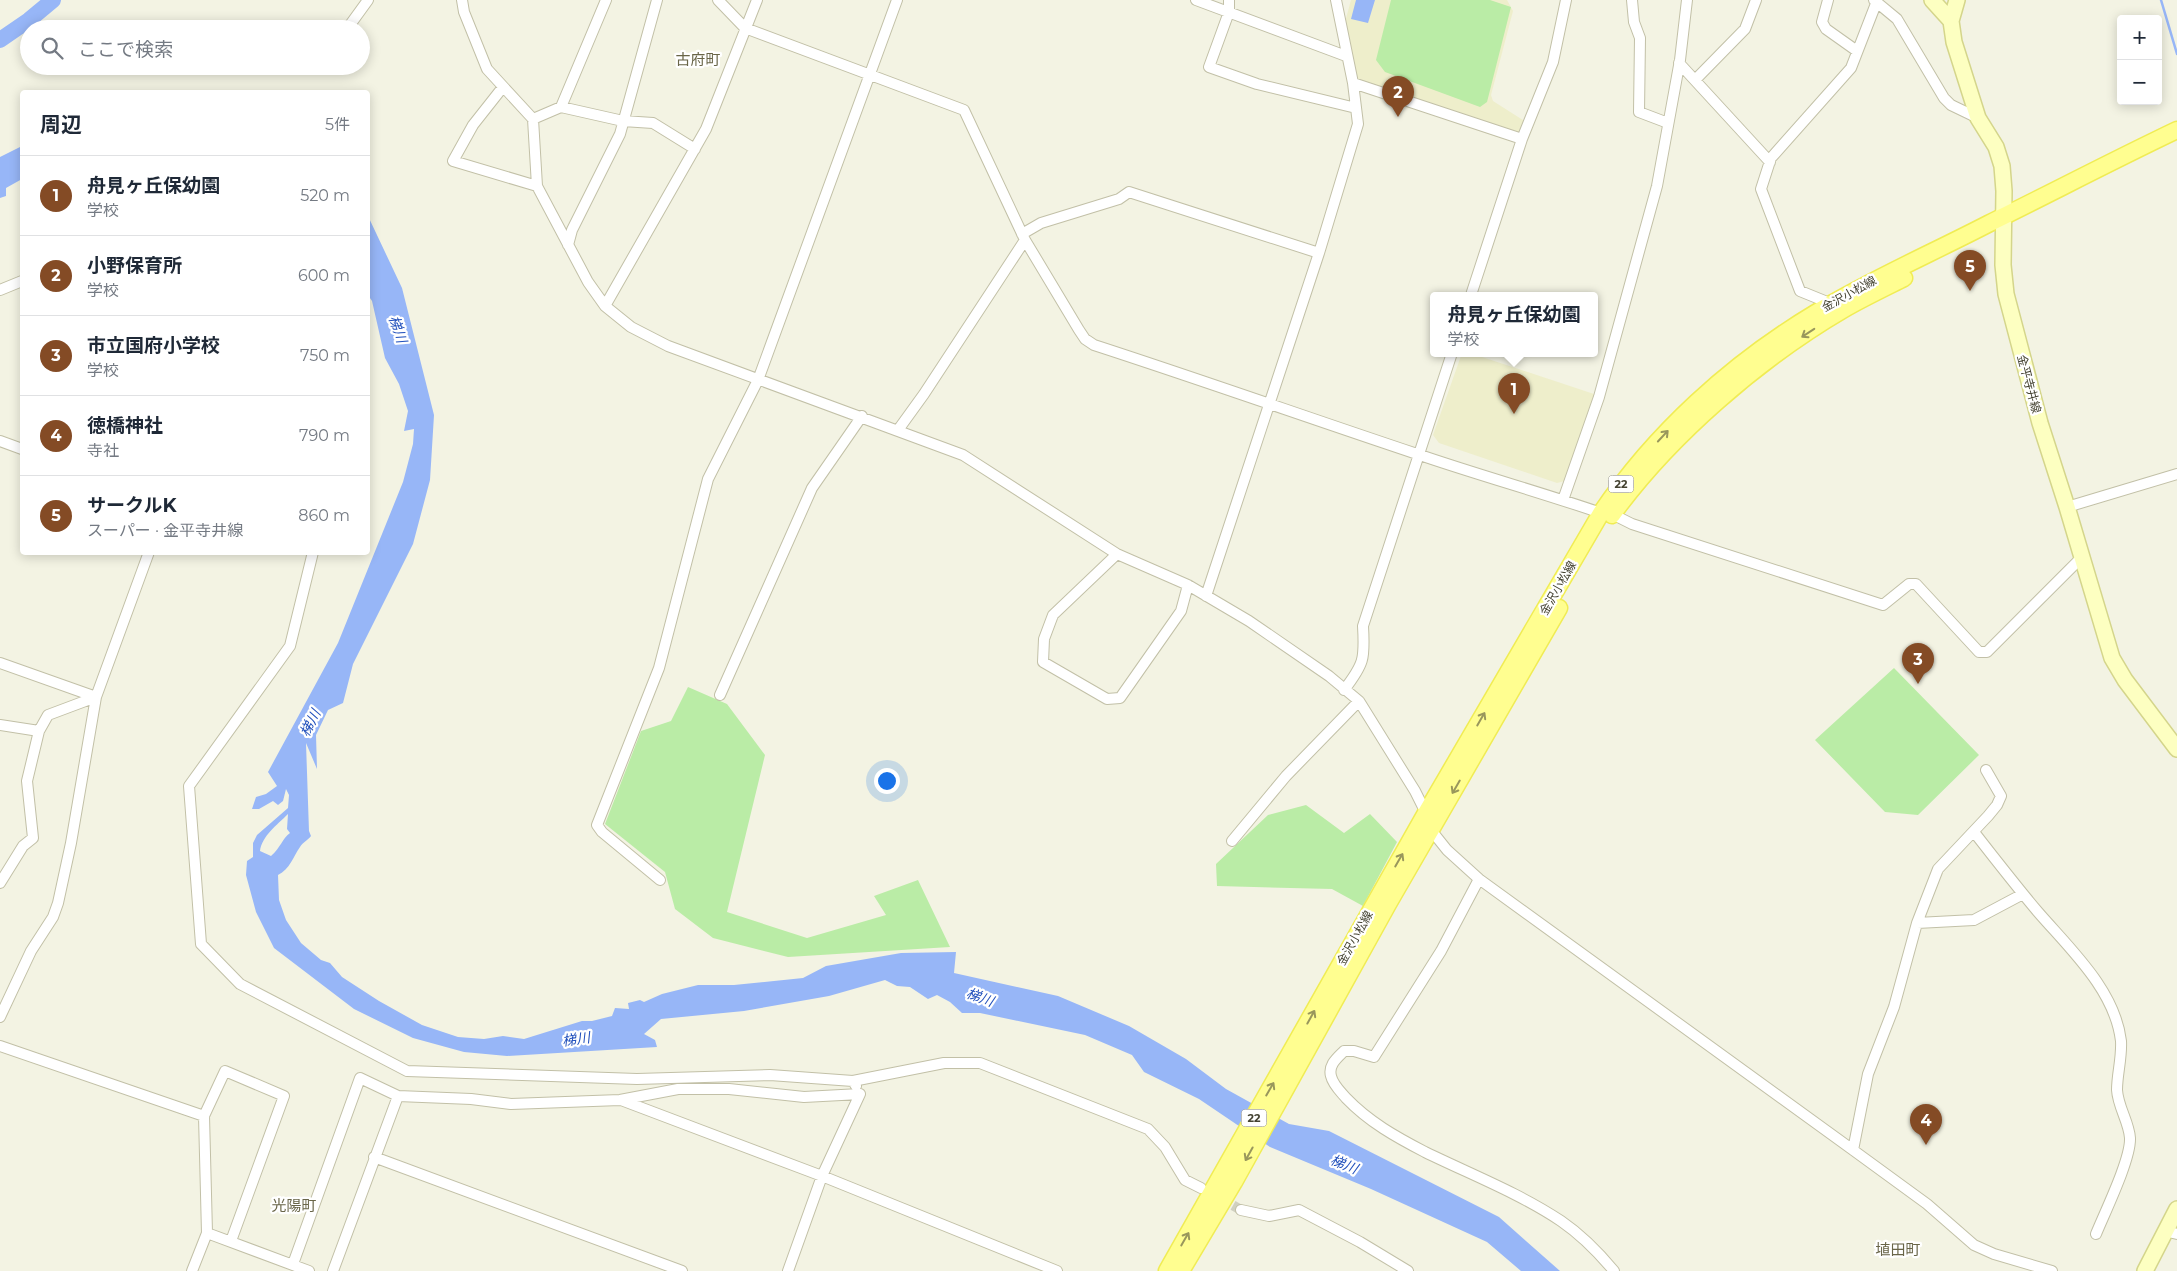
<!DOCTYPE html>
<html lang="ja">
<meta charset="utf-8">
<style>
body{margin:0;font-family:Montserrat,"Noto Sans JP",sans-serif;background:#f6f6f7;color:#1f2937}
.controls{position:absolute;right:15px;top:15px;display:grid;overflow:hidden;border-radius:5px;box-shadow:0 2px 12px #0003}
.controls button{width:45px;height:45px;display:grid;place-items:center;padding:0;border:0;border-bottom:1px solid #e0e1e3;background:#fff;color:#1f2937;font:25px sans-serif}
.you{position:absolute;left:886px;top:780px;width:18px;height:18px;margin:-12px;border:4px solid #fff;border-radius:50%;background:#1a73e8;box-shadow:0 0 0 8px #1a73e833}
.badge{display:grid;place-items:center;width:32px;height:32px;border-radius:50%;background:#844b25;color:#fff;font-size:16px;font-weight:700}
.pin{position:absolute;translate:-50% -41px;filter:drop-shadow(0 1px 2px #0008)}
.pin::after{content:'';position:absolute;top:26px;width:18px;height:15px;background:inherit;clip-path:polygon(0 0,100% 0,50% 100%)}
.popup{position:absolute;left:1430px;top:292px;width:168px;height:65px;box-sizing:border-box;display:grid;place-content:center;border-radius:5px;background:#fff;filter:drop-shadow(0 1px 4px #0005);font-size:16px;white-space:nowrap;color:#747a83}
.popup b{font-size:19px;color:#1f2937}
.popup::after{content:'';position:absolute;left:50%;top:100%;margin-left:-10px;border:10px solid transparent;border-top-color:#fff}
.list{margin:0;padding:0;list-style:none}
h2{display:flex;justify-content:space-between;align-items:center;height:65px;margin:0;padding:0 20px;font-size:21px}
h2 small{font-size:16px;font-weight:400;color:#747a83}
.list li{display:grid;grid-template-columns:32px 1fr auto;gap:15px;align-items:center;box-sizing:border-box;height:80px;padding:0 20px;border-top:1px solid #e0e1e3}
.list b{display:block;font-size:19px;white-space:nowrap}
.list p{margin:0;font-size:16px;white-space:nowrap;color:#747a83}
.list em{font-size:16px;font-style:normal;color:#747a83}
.icon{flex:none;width:28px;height:28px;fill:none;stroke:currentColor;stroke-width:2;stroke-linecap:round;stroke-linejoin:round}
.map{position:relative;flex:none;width:2177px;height:1271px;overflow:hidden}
.search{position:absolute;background:#fff;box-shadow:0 2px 12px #0003;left:20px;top:20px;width:350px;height:55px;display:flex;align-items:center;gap:12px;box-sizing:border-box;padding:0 18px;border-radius:28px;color:#747a83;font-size:19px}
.panel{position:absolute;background:#fff;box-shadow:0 2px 12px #0003;left:20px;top:90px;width:350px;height:465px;border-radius:5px}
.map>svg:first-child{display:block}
</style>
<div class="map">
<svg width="2177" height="1271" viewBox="0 0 2177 1271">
<rect width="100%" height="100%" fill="#f3f3e3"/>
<path fill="#eeeecb" d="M 1351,0 L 1507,0 L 1513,11 L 1491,95 L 1493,101 L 1526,122 L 1520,136 L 1356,83 L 1345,22 Z
M 1462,353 L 1470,353 L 1594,394 L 1565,481 L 1557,483 L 1439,443 L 1433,435 Z"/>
<path fill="#baeca6" d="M 1391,0 L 1490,0 L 1511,7 L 1487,102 L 1480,107 L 1385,72 L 1376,60 Z
M 1894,668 L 1979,755 L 1918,815 L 1885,812 L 1815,740 Z
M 688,687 L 727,704 L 765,755 L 727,912 L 807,938 L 886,915 L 874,896 L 918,880 L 950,947 L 788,957 L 713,938 L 675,909 L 665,872 L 605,824 L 641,731 L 671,721 Z
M 1306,805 L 1344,833 L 1370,814 L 1397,842 L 1363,906 L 1332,889 L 1217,886 L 1216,864 L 1268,815 Z"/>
<path fill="#97b6f7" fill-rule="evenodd" d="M 1356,0 L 1375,0 L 1368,23 L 1351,19 Z
M 22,146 L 22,179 L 6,188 L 6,196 L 0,198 L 0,157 Z
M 368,216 L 402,288 L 434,415 L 430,480 L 413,544 L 353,664 L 343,703 L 328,710 L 316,735 L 317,769 L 306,743 L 309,831 L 311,836 C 308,840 303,842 300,847 C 293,857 290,869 278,875 L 279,900 L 286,920 L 301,943 L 321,960 L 330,963 L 342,977 L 379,1001 L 422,1025 L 458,1037 L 484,1039 L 503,1036 L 524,1039 L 582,1021 L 592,1021 L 612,1016 L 615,1008 L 629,1009 L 628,1003 L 640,1000 L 644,1002 L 662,994 L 698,985 L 734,985 L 803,978 L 826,966 L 901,953 L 956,952 L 954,973 L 1058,996 L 1129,1026 L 1186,1059 L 1226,1089 L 1289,1124 L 1329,1131 L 1499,1217 L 1560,1271 L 1521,1271 L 1487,1242 L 1371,1189 L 1270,1147 L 1199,1099 L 1144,1072 L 1132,1055 L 1085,1035 L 980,1013 L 962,1013 L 950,1002 L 937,995 L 928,999 L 910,987 L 897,986 L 885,980 L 829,996 L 744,1011 L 661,1019 L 644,1034 L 655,1040 L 657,1047 L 507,1056 L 464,1052 L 413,1038 L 354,1009 L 274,948 L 256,912 L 246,875 L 247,861 L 253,857 L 253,843 L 257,835 L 288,808 L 289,795 L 286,789 L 283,801 L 278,805 L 273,801 L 259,809 L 252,809 L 256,797 L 266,794 L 277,786 L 268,772 L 338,643 L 403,482 L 413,444 L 414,429 L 404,431 L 408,411 L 399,384 L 385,358 L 372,301 L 368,295 ZM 288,814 L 287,829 L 290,833 C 282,839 281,847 271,856 L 260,851 C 262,836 277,825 288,814 Z"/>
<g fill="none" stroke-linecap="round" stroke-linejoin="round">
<path stroke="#97b6f7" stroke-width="2.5" d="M 2161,0 L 2177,54"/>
<path stroke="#97b6f7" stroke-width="16" d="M 0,40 L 29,20 L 53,0"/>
<path stroke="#d0d0c0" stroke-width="10" stroke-dasharray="10 5" stroke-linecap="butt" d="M 1220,1198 L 1241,1210"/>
<defs>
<path id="street" d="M 462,0 L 464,12 L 487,69 L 533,119 L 537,186 L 588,282 L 605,306 L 631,327 L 668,346 L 963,455 L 1117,554 L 1188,585 L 1249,621 L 1329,676 L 1359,701 L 1415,791 L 1426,813
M 718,0 L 745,28 L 964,110 L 1025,240 L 1079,330 L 1085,339 L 1094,345 C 1202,380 1309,418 1417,454 C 1478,475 1540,492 1601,513
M 1196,0 L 1346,56
M 1229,0 L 1229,12 L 1209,67 L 1257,84 L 1356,108
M 1632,0 L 1634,22 L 1640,38 L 1639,112 L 1668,123
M 1828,0 L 1822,22 L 1826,29 L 1857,51
M 1874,0 L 1897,19 L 1944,98 L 1951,105 L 1978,118
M 347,29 L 368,0
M 1679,63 L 1770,162
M 1695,80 L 1745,29 L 1756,0
M 1353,83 L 1522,139
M 503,87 L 473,125 L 453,161 L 537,186
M 561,107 L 606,0
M 533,119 L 561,107 L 623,121 L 653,123 L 695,149
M 1022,234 L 1041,223 L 1119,199 L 1129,192 L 1319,253
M 568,245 L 572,230 L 620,134 L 657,0
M 0,290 L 22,281
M 1471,295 L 1522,139 L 1553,62 L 1566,0
M 1832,304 L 1800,291 L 1761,189 L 1771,158 L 1851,68 L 1877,1
M 605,306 L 706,129 L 757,0
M 898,430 L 924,394 L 1025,240
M 0,441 L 22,449
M 1563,500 L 1599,397 L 1657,186 L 1680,60 L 1687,0
M 2067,507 L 2177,474
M 1612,514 L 1632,524 L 1883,605 L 1909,584 L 1916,584 L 1979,652 L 1987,652 L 2082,557
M 313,552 L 290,646 L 189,786 L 201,944 L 240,984 L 407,1071 L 637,1079 L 770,1075 L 853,1081
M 1117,554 L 1053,615 L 1044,639 L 1043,662 L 1107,699 L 1120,698 L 1181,611 L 1188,585
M 1206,596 L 1319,253 L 1358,124 L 1353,83 L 1336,0
M 0,663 L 96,697
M 1344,690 C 1364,664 1365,659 1363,626 L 1452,353
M 720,695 L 812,488 L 862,416
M 0,725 L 39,731
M 1431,830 L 1447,850 L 1479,879 L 1853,1150 L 1927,1204 L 1974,1245 L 1994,1254 L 2052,1271
M 1974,832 C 1995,859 2016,886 2038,912 C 2070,949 2115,990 2121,1041 C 2122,1058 2117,1074 2117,1090 C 2118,1107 2129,1122 2130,1138 C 2131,1159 2105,1212 2096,1234
M 1232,841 L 1286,776 L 1359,701
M 1479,879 L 1441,951 L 1374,1057 L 1354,1051 L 1344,1051 C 1337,1058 1328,1065 1331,1076 C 1333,1085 1341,1092 1346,1098 C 1369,1122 1396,1137 1425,1152 C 1470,1174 1519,1193 1561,1221 C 1580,1234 1599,1253 1614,1271
M 660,880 L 602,832 L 597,825 L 659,668 L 708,479 L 758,380 L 897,0
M 0,883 L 23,846 L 33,838 L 27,781 L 39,731 L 48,715 L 96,697
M 1917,923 L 1974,920 L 2023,894
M 0,1017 L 31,951 L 53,917 L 58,903 L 71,843 L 96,697 L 149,552
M 0,1046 L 204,1116
M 856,1086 L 853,1081 L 944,1063 L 980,1063 L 1148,1129 L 1165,1147 L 1185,1180 L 1201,1188
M 621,1100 L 822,1176 L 1057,1271
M 1853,1150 L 1868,1074 L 1894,1007 L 1917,923 L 1938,869 L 1988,816 L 1997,805 L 2001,796 L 1986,770
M 374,1157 L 682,1271
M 1241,1210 L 1269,1216 L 1299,1210 L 1360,1242 L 1408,1271
M 2164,1231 L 2177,1234
M 207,1233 L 309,1271
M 293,1264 L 360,1078 L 398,1096 L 471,1099 L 511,1104 L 620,1100 L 678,1089 L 729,1089 L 804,1097 L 860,1094
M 192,1271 L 207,1233 L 204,1116 L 225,1071 L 284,1096 L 231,1241
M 333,1271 L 398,1096
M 788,1271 L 822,1176 L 860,1094"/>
<path id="secondary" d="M 1932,0 L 1951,21
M 1957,0 L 1951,21 L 1954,42 L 1978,118 L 1996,147 L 2002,166 L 2004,191 L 2003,265 L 2006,294 L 2040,423 L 2067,507 L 2112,658 L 2125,680 L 2177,749
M 2145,1271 L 2177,1209"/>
<path id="primary" d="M 1612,515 C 1669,436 1760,358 1844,309 C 1863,298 1884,288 1904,278
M 1167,1271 L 1426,813 L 1601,513 C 1655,433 1731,364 1814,314 C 1870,280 1930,254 1988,224 C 2051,193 2114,160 2177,130
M 1181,1271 L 1234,1182 L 1388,904 L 1559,608"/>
</defs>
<use href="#street" stroke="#c2c0a7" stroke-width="12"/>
<use href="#secondary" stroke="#d4d58b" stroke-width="18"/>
<use href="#primary" stroke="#f0ec54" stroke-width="19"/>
<use href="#street" stroke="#fff" stroke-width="10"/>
<use href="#secondary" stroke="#fdffc1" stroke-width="15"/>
<use href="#primary" stroke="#fffe90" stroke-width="16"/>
</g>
<defs><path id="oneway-shaft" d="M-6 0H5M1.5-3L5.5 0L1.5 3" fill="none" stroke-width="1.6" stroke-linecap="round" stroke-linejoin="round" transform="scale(1.25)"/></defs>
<g stroke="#99975c">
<use href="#oneway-shaft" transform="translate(1808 333) rotate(147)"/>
<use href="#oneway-shaft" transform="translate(1663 436) rotate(-47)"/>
<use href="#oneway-shaft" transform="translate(1481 719) rotate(-60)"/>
<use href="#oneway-shaft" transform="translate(1456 787) rotate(120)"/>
<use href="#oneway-shaft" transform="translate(1399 860) rotate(-60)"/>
<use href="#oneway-shaft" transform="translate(1311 1017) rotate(-61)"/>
<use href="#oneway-shaft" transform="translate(1270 1089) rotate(-60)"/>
<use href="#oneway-shaft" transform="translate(1249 1154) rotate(119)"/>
<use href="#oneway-shaft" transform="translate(1185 1239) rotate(-60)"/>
</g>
<g text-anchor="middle" stroke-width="4.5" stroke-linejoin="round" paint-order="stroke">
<g fill="#fff" stroke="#7d7b70" stroke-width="1">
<rect x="1608.5" y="475.5" width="25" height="17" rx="4"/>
<rect x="1241.5" y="1109.5" width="25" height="17" rx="4"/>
</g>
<g font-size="11" font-weight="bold" fill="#454332">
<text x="1621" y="488">22</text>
<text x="1254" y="1122">22</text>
</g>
<g font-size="12" fill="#454332" stroke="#fff">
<text transform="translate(1849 294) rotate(-29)" y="4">金沢小松線</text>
<text transform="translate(2029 384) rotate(75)" y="4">金平寺井線</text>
<text transform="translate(1558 588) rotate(-60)" y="4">金沢小松線</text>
<text transform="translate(1355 938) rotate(-61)" y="4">金沢小松線</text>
</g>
<g font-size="14" font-style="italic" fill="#2150bc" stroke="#fff">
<text transform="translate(398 329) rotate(71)" y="5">梯川</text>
<text transform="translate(310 723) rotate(-63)" y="5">梯川</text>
<text transform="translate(980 997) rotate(20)" y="5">梯川</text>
<text transform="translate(576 1039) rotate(-8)" y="5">梯川</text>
<text transform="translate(1344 1164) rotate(22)" y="5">梯川</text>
</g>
<g font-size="15" fill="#696548" stroke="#fff">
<text x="698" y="65">古府町</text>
<text x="294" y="1211">光陽町</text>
<text x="1898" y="1255">埴田町</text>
</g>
</g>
</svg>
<div class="controls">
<button>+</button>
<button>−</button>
</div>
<div class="you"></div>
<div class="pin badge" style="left:1514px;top:414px">1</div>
<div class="popup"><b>舟見ヶ丘保幼園</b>学校</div>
<div class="pin badge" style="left:1398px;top:117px">2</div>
<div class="pin badge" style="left:1918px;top:684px">3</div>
<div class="pin badge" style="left:1926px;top:1145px">4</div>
<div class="pin badge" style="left:1970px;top:291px">5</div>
<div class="search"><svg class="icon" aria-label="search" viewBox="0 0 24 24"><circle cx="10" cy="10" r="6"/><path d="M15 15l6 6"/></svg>ここで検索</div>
<section class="panel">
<h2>周辺<small>5件</small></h2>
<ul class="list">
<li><span class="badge">1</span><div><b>舟見ヶ丘保幼園</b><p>学校</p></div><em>520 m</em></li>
<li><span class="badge">2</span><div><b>小野保育所</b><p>学校</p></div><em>600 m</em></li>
<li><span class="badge">3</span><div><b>市立国府小学校</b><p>学校</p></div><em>750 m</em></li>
<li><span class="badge">4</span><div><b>徳橋神社</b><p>寺社</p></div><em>790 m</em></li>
<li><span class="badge">5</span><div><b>サークルK</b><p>スーパー · 金平寺井線</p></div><em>860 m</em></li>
</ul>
</section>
</div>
